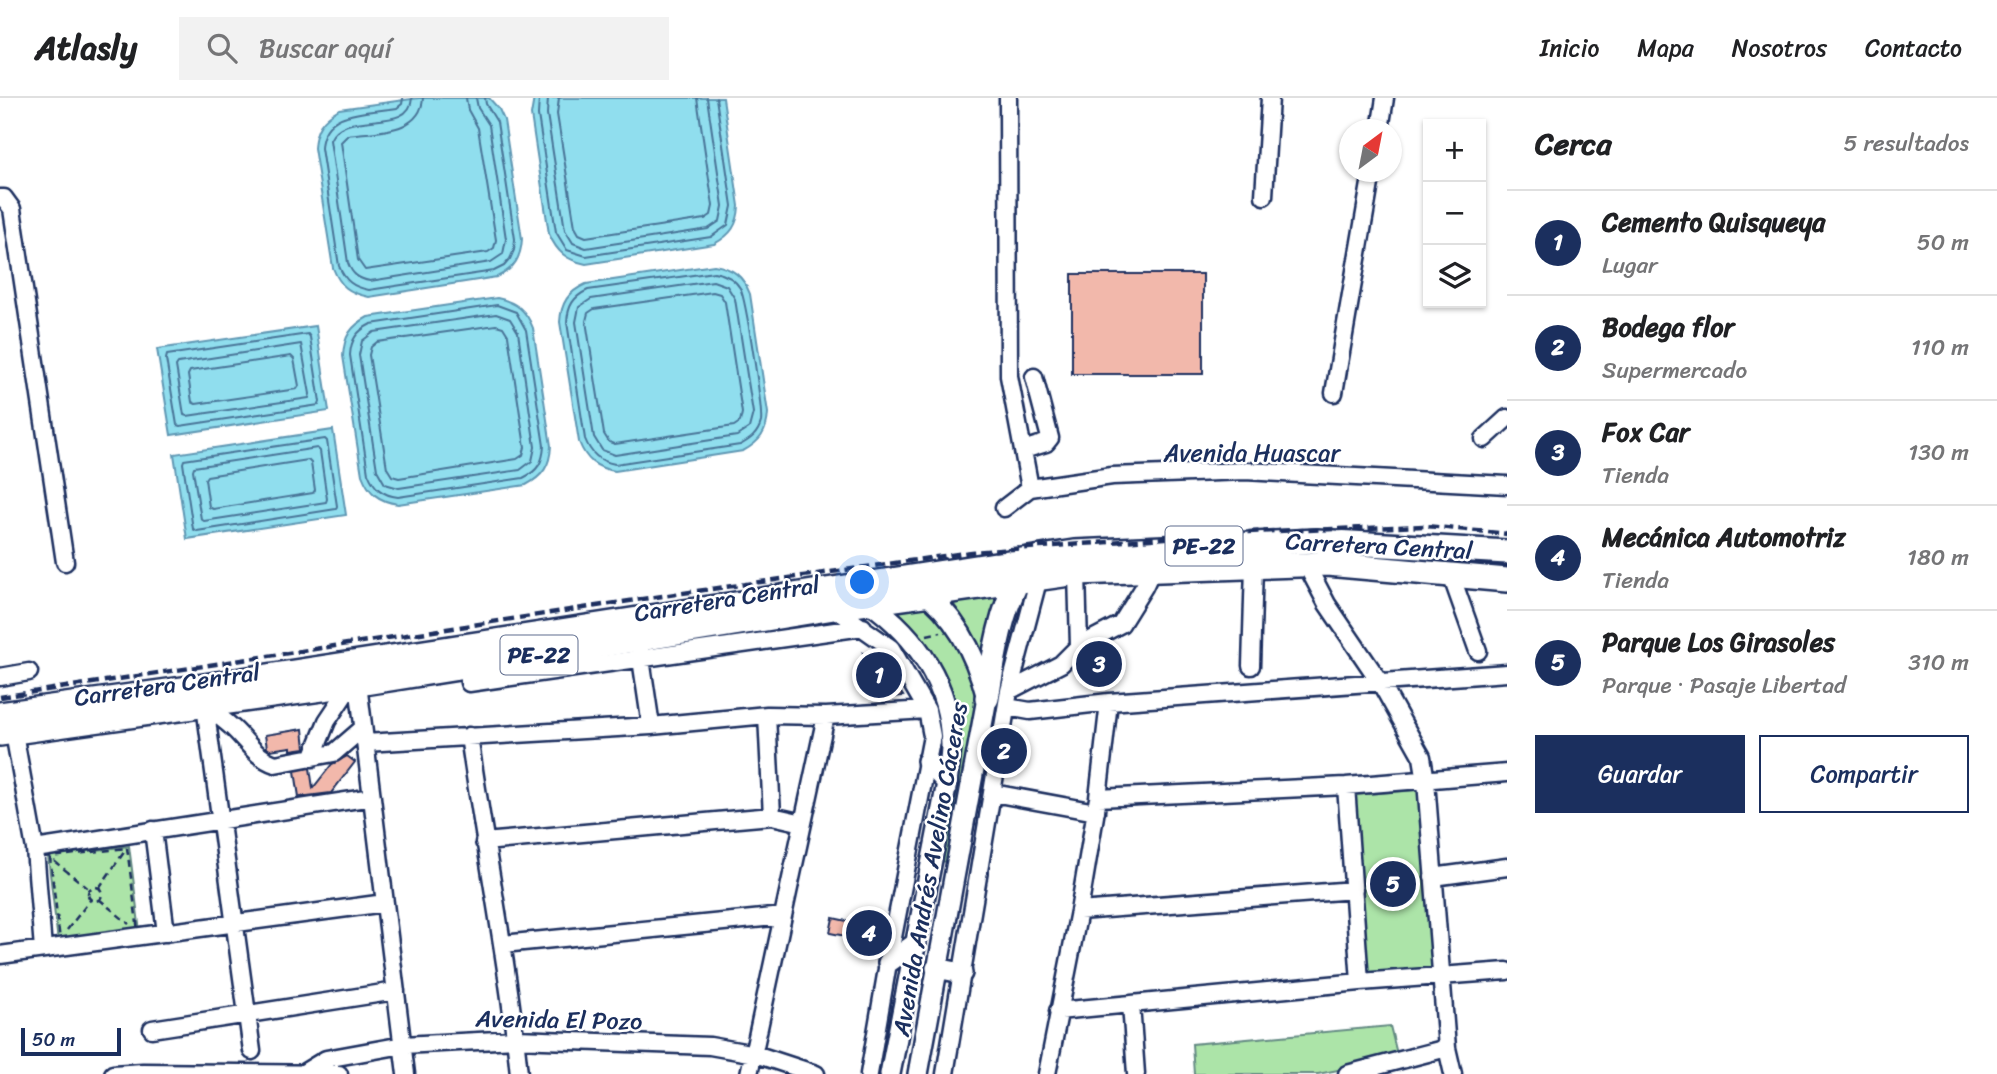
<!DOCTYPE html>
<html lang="es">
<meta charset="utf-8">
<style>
body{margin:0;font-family:Sriracha,sans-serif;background:#f2f2f2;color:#202124}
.controls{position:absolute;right:21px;top:21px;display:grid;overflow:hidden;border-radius:0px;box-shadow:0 2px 5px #0004}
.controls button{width:63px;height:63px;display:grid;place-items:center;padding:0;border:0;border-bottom:2px solid #e0e0e0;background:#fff;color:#202124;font:35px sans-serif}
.compass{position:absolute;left:1339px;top:21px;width:63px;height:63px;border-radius:50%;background:#fff;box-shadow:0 2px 5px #0004;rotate:32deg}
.scale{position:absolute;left:21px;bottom:18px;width:100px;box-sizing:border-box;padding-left:7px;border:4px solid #1b2f5e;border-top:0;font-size:19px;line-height:24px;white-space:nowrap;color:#1b2f5e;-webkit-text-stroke:5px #fff;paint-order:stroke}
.you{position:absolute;left:863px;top:485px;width:24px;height:24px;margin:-18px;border:5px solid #fff;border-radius:50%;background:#1a73e8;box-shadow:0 0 0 10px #1a73e833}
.badge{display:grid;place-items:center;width:46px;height:46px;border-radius:50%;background:#1b2f5e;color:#fff;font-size:23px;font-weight:700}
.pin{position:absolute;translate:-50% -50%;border:4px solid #fff;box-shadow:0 2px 7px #0006}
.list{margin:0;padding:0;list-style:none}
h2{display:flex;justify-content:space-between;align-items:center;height:91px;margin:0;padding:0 28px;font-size:30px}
h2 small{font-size:23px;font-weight:400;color:#757577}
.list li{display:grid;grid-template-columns:46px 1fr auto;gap:21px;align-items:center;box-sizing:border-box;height:105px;padding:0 28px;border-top:2px solid #e0e0e0}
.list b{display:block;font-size:26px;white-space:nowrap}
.list p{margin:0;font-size:23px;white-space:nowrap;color:#757577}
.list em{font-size:23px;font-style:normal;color:#757577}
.actions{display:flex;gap:14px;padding:21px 28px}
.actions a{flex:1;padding:16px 0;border:2px solid #1b2f5e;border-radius:0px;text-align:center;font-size:24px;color:#1b2f5e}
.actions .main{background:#1b2f5e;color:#fff}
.icon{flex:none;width:38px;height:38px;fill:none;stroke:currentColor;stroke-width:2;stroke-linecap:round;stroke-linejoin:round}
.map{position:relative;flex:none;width:1507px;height:976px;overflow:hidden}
header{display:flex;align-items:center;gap:42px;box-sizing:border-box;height:98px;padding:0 35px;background:#fff;border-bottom:2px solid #e0e0e0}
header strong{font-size:33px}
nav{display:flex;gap:38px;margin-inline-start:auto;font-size:24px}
.search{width:490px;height:63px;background:#f2f2f2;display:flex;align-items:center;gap:18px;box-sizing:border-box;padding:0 24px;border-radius:0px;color:#757577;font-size:26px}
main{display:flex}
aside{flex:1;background:#fff}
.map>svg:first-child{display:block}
</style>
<header>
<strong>Atlasly</strong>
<div class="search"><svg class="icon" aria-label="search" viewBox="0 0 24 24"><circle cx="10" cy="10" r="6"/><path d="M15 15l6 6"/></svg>Buscar aquí</div>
<nav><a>Inicio</a><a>Mapa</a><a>Nosotros</a><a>Contacto</a></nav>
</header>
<main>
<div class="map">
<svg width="1507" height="976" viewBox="0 0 1507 976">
<rect width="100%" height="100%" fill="#fff"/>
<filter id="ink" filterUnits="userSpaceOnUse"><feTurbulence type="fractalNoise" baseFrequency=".0143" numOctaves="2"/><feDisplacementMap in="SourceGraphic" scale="14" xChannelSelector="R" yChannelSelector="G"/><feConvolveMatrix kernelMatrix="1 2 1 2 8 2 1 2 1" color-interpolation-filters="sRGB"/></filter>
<g filter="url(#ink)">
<path fill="#ace4a8" stroke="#648a83" stroke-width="2" d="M 1001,498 L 986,566 L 971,532 L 953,505 Z
M 930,508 L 966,550 L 979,608 L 948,764 L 940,763 L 956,655 L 935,568 L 914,530 L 896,513 Z
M 1418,692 L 1434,875 L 1369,880 L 1353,697 Z
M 129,748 L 140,834 L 58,844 L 48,758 Z
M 1390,928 L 1398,960 L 1318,976 L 1194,976 L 1192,946 Z"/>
<path fill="#90deee" stroke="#6198b4" stroke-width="2" d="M 419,0 L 489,0 L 499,11 L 504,22 L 522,141 C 521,160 514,171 497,179 L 369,199 C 349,195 340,188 333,170 L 314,50 C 315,31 322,21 339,11 Z
M 534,0 L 723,0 L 739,108 C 738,127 731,137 714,146 L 586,166 C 566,162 557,154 549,136 L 531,17 Z
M 714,167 C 733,170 743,178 750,196 L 768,315 C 767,334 760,344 743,353 L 615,373 C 596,370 586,362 579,344 L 560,224 C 561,205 568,194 586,186 Z
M 497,200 C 516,204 526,212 533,230 L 551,348 C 550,368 543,378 526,387 L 398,406 C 378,403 369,395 362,377 L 343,258 C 344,238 351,228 368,219 Z
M 316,228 L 329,313 L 171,337 L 157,251 Z
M 333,332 L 346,417 L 187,441 L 174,356 Z"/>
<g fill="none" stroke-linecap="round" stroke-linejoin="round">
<path stroke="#4a7598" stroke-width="2" d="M 403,0 L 402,6 L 397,10 C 367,15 323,11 321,50 L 339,168 C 345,183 353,189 369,192 L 494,173 L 504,168 L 510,161 L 514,152 L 515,141 L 497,24 L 486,6 L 485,0
M 412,0 C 410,37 344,9 330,42 L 348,165 C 352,176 358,181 370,183 L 491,164 L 503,156 L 506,141 L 489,27 L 478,10 L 476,0
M 423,0 C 421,36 375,33 348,37 L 341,44 L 358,162 L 365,172 L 488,154 L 494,150 L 496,142 L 478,30 L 468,12 L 466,0
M 539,0 L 538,17 L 556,134 L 567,152 L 586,158 L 711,139 L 728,127 L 732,108 L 716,0
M 548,0 L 547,16 L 565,132 L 573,145 L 586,150 L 708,131 L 720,123 L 723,108 L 707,0
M 559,0 L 557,16 L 575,129 L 579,136 L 586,139 L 705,121 L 711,117 L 713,108 L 697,0
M 714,174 C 725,176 734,180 740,190 C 746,201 763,312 761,324 C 758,336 750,342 740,347 L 615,366 C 599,363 591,356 585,341 L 567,224 C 568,208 573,199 588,192 Z
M 713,183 L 727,188 L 735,201 L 753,315 L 749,330 L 737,338 L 615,357 L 602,352 L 594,339 L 576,224 L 579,209 L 591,201 Z
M 713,194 L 720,196 L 725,204 L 742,315 L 740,324 L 734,328 L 615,346 L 609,344 L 604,336 L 586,223 L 588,215 L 594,211 Z
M 497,207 L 516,214 L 526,232 L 544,348 C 543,364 538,373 523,380 L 398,399 C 382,397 374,390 368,375 L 350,257 C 351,241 357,233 371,226 Z
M 496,216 L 510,221 L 518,234 L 535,349 L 532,363 L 520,372 L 399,390 L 385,386 L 377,372 L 359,257 L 362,243 L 374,234 Z
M 496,227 L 503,229 L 508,237 L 525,349 L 523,357 L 517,361 L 399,380 L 392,378 L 387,370 L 369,257 L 371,249 L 377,244 Z
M 308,236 L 310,239 L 320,304 L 319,307 L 180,328 L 177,327 L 166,261 L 167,257 Z
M 301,246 L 310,296 L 309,300 L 187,318 L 184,317 L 176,268 L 178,265 Z
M 291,258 L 294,261 L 299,288 L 297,291 L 196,306 L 192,304 L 188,277 L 190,273 Z
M 325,341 L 327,343 L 337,408 L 336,411 L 197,433 L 193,431 L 183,365 L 184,362 Z
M 317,350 L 320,353 L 327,401 L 326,404 L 204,423 L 201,421 L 193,372 L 194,369 Z
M 308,362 L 311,365 L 315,392 L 313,395 L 213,411 L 209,409 L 205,381 L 207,378 Z"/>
</g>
<path fill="#f2b8ab" stroke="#1b2f5e" stroke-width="2" d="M 1072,176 L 1203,176 L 1203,276 L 1072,276 Z
M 863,555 L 886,572 L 903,598 L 872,601 Z
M 303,631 L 305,650 L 291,652 L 291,649 L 270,652 L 267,650 L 265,637 Z
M 347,658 L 355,664 L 331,695 L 299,699 L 295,673 L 310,670 L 313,690 L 332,666 Z
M 833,820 L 879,830 L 876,844 L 830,835 Z"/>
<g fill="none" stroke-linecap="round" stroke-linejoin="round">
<defs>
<path id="minor" d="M 1008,0 L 1009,278 L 1030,390
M 1380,32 L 1385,0
M 1264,98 L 1270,0
M 0,100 L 4,100 L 12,111 L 65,464
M 1334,295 L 1372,74
M 1484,341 L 1507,320
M 1023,352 L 1046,345 L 1050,340 L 1034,279
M 1004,410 L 1030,390 L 1112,378 L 1245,373 L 1507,387
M 1306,466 L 1327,506 L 1380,584 L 1422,659 L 1426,683 L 1447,950 L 1453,976
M 1077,475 L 1079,548
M 1451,477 L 1478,553
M 834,510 L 891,550 L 927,612 L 932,638 L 888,865 L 869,976
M 640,554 L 651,628
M 1251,568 L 1254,468
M 467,569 L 469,585 L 863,529
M 0,579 L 29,574
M 358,586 L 406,976
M 1009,593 L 1061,566 L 1079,548 L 1121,526 L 1144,489 L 1152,472
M 205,608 L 252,953
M 205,608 C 216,616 227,624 236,633 C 249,646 257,660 275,666 L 334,655 L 363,630
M 1007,609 L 1030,613 L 1109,604 L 1507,575
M 767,617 L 772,718
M 14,635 L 35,751 L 43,851
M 469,638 C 485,751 508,863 519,976
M 365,645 L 651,628 L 767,617 L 826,618 L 927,612
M 312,660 L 327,623 L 351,587
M 1346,688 L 1360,884
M 993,695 L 1096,714
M 1098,700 L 1346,688 L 1507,675
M 153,732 L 166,835
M 484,744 L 772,718 L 803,725
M 35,751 L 372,699
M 1433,779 L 1507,769
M 1079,813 L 1354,792
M 503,846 L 783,818
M 0,857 L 385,805
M 1131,906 L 1136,976
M 1058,913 L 1360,884 L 1507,873
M 152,931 L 396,893
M 303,975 L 326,961 L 403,947 L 516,941 L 710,948 L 755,956 L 816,976
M 113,976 L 143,974 L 339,976
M 749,976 L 826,618
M 945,976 L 1009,593 L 1039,479
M 1047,976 L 1079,813 L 1098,700 L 1109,604
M 1347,976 L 1447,950"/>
<path id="major" d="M 870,505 C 917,538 950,587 951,647 C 951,660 948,673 947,685 L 890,976
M 927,663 L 947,685
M 888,865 L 916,845
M 936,870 L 962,875
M 918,976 L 987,600 C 976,557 957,518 920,491"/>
<path id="highway" d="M 987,600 C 994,560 999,519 1018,482
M 0,616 L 197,589 L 1074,454 L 1317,443 L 1507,454
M 0,636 L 358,586 L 834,510 L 1077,475 L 1327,466 L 1507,482"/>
</defs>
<use href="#minor" stroke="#1b2f5e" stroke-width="21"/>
<use href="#major" stroke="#1b2f5e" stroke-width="24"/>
<use href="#highway" stroke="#1b2f5e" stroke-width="28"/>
<path stroke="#1b2f5e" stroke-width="2.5" stroke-dasharray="7 5" stroke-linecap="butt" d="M 927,537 L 941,534
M 127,750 L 138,833 L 60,842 L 50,759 Z
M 54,763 L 89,791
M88 796a7 7 0 1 1 14 0a7 7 0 1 1-14 0Z
M 99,790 L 127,750
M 99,801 L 129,826
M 67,832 L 91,801"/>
<use href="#minor" stroke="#fff" stroke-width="16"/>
<use href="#major" stroke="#fff" stroke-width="19"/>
<use href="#highway" stroke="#fff" stroke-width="23"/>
<path stroke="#1b2f5e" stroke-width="4.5" stroke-dasharray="10 5" stroke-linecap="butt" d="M 0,599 L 669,497 L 972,454 L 1247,434 L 1427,428 L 1507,436"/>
</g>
</g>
<g text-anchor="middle" stroke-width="5" stroke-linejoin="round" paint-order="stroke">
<g fill="#fff" stroke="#5f6d8e" stroke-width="2">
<rect x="1165.5" y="428.5" width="77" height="39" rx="5"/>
<rect x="500.5" y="537.5" width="77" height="39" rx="5"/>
</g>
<g font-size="23" font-weight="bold" fill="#1b2f5e">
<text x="1204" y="456">PE-22</text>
<text x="539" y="565">PE-22</text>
</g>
<g font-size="24" fill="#1b2f5e" stroke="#fff">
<text x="1252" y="363">Avenida Huascar</text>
<text transform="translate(1379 448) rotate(3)" y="8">Carretera Central</text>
<text transform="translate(727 501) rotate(-9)" y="8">Carretera Central</text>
<text transform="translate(167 587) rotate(-8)" y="8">Carretera Central</text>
<text transform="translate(930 771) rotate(-80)" y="8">Avenida Andrés Avelino Cáceres</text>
<text transform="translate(559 922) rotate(1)" y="8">Avenida El Pozo</text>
</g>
</g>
</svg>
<div class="controls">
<button>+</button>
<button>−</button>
<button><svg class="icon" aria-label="layers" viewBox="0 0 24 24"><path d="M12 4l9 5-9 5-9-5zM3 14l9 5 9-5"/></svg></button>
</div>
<svg class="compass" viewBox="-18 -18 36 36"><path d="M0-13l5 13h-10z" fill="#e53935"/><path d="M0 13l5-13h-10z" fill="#757577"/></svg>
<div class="scale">50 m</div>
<div class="you"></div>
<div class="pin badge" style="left:879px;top:577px">1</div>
<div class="pin badge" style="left:1004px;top:653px">2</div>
<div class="pin badge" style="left:1099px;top:566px">3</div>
<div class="pin badge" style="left:869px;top:835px">4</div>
<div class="pin badge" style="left:1393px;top:786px">5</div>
</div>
<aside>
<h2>Cerca<small>5 resultados</small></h2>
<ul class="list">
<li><span class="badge">1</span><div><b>Cemento Quisqueya</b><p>Lugar</p></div><em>50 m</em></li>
<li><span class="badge">2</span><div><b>Bodega flor</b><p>Supermercado</p></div><em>110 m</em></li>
<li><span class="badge">3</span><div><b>Fox Car</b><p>Tienda</p></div><em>130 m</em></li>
<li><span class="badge">4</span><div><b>Mecánica Automotriz</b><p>Tienda</p></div><em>180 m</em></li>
<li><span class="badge">5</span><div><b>Parque Los Girasoles</b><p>Parque · Pasaje Libertad</p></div><em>310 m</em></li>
</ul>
<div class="actions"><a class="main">Guardar</a><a>Compartir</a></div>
</aside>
</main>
